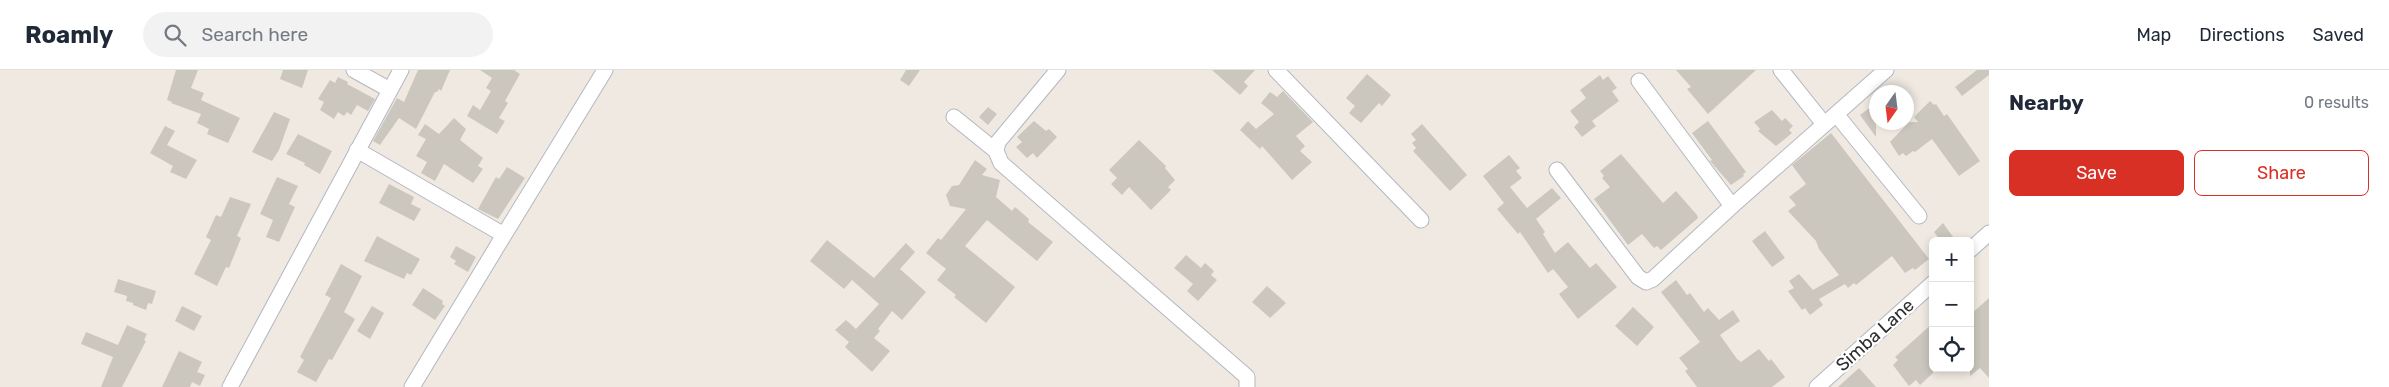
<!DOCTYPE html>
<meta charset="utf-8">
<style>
body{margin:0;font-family:Rubik,sans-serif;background:#f2f2f3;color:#1f2937}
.controls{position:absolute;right:15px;bottom:15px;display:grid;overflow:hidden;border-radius:8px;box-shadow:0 2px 8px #0003}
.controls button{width:45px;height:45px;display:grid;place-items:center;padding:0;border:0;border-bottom:1px solid #e0e1e3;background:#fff;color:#1f2937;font:25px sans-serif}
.compass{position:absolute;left:1869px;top:15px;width:45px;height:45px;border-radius:50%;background:#fff;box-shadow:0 2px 8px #0003;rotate:194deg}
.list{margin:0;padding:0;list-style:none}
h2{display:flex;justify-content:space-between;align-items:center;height:65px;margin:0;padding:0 20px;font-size:21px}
h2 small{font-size:16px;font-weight:400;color:#747a83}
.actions{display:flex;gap:10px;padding:15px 20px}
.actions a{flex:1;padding:11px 0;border:1px solid #d93025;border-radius:8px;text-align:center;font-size:18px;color:#d93025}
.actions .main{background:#d93025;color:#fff}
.icon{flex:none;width:28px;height:28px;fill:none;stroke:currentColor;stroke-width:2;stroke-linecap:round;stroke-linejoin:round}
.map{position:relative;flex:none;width:1989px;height:317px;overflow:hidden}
header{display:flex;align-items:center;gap:30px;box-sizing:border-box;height:70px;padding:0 25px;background:#fff;border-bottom:1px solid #e0e1e3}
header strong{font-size:24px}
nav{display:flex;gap:28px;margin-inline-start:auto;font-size:18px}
.search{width:350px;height:45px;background:#f2f2f3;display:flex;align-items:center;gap:12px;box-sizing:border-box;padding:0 18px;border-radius:28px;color:#747a83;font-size:19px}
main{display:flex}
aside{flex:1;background:#fff}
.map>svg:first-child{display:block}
</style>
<header>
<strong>Roamly</strong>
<div class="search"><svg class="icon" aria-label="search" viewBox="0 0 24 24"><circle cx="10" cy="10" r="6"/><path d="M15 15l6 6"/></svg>Search here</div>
<nav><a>Map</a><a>Directions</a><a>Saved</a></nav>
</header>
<main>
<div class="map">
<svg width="1989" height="317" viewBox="0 0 1989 317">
<rect width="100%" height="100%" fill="#efe9e1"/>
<path fill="#cbc7bf" d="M 176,0 L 198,0 L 191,18 L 204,23 L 201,30 L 240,48 L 228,73 L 207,64 L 209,59 L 197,53 L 201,44 L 171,33 L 172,32 L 167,30 Z
M 283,0 L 308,0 L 302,18 L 280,9 Z
M 418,0 L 450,0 L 441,21 L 439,19 L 437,22 L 435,22 L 416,59 L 399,48 L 380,75 L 373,71 L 397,28 L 404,32 Z
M 480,0 L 514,0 L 520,4 L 505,31 L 508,33 L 499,48 L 505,51 L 497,64 L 467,46 L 473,35 L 480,40 L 491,21 L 486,18 L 492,8 Z
M 906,0 L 920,0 L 909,16 L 900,10 Z
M 1212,0 L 1255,0 L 1244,12 L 1248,16 L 1240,25 Z
M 1676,0 L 1756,0 L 1708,44 L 1687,19 L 1691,17 Z
M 1977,0 L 1989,0 L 1989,5 L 1962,26 L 1955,17 Z
M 1367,4 L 1391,25 L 1382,36 L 1379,33 L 1361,53 L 1349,43 L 1355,36 L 1346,28 Z
M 1600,5 L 1603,10 L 1608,6 L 1617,18 L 1612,21 L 1619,31 L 1592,51 L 1596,56 L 1582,67 L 1574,57 L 1579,52 L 1570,41 L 1586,28 L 1580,20 Z
M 338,7 L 348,12 L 347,14 L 375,29 L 368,41 L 357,35 L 351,45 L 347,42 L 344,46 L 338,42 L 334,49 L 320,40 L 324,32 L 318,29 L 330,10 L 335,13 Z
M 1283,21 L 1313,52 L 1296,66 L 1305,76 L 1300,81 L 1312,92 L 1292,110 L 1262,76 L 1260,79 L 1240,60 L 1248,51 L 1256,59 L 1274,44 L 1261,33 L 1270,22 L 1277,27 Z
M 1930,31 L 1934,35 L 1936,34 L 1944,46 L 1947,44 L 1980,91 L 1959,106 L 1932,69 L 1915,82 L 1913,81 L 1906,86 L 1903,83 L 1899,86 L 1890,72 L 1909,52 L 1918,52 L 1914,47 Z
M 1876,33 L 1876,67 L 1860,45 Z
M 988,37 L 997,44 L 988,55 L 979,47 Z
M 1772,40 L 1782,51 L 1785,48 L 1793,56 L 1789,60 L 1792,63 L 1776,76 L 1758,61 L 1760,59 L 1754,52 Z
M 274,42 L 290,49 L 279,80 L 272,91 L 252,82 Z
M 454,48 L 466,59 L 460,70 L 483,88 L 478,96 L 483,99 L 473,113 L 444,94 L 435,111 L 421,103 L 427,92 L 416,86 L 426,69 L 418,65 L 425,54 L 439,64 Z
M 1034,51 L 1046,61 L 1049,59 L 1057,67 L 1037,88 L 1033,83 L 1027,88 L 1016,77 L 1022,72 L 1017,67 Z
M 1708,51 L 1746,102 L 1743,104 L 1744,106 L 1731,115 L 1710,91 L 1712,90 L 1692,63 Z
M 1422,54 L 1467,105 L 1450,121 L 1413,81 L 1416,78 L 1412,73 L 1416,70 L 1411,64 Z
M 165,56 L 175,61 L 167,75 L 197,90 L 186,109 L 170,102 L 173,96 L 150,83 Z
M 1831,63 L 1929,189 L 1915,200 L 1913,198 L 1905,203 L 1892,186 L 1856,215 L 1854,213 L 1848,218 L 1845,214 L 1819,229 L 1823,235 L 1810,245 L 1805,238 L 1802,240 L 1788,221 L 1794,218 L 1789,211 L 1799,204 L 1813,220 L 1839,205 L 1819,179 L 1816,171 L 1788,141 L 1796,135 L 1789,127 L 1806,114 L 1792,95 Z
M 298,64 L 332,81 L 320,104 L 304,95 L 305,93 L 286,84 Z
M 1139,70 L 1166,96 L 1165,98 L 1175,110 L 1168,117 L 1171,120 L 1151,140 L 1129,117 L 1122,125 L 1111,114 L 1117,108 L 1109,100 Z
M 1621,84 L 1663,133 L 1676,121 L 1697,145 L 1698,148 L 1661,180 L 1657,176 L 1654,178 L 1642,164 L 1628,175 L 1594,129 L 1610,117 L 1602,108 L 1604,106 L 1600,101 Z
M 1509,85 L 1520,98 L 1516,101 L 1522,108 L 1510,117 L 1527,138 L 1552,118 L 1561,128 L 1536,149 L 1545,162 L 1543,164 L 1555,183 L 1568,172 L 1590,198 L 1596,193 L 1617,217 L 1578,249 L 1559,224 L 1568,217 L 1553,199 L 1548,203 L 1520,162 L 1518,164 L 1497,139 L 1504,133 L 1483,106 Z
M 975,90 L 987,99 L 982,105 L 1000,110 L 996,127 L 1012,141 L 1015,137 L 1029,149 L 1028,152 L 1053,172 L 1037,191 L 987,150 L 965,176 L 1015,217 L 986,253 L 954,227 L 956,225 L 937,210 L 946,199 L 926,183 L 938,168 L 941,170 L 966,139 L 950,136 L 946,125 L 952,116 L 959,115 Z
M 507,97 L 525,108 L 498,149 L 478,139 L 496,107 L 499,109 Z
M 277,107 L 298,116 L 289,134 L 295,137 L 279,172 L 266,167 L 273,150 L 260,144 Z
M 389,114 L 414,127 L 411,134 L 421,139 L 414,151 L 379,133 Z
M 230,127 L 251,134 L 237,166 L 241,168 L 229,198 L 226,197 L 217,216 L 194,204 L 211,170 L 206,167 L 216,145 L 221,147 Z
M 1943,153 L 1956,171 L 1941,171 L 1934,162 Z
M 1765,161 L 1785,188 L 1772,197 L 1752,171 Z
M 377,166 L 420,189 L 411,205 L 407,203 L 404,209 L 364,191 Z
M 827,170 L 874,208 L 906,173 L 915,182 L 900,199 L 926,222 L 902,250 L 892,241 L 878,259 L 880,261 L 874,268 L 890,281 L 872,302 L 845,277 L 849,272 L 835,260 L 846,250 L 856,259 L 879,234 L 852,210 L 844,219 L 810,191 Z
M 456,176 L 476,187 L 468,202 L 454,194 L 456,191 L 450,187 Z
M 1186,185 L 1201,198 L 1205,193 L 1214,201 L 1211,205 L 1217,210 L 1198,231 L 1187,221 L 1193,214 L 1174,198 Z
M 341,194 L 362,206 L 344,242 L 355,249 L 332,290 L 329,289 L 316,312 L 297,302 L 304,290 L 300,287 L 331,228 L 325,225 Z
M 118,209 L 156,221 L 152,234 L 148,233 L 146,240 L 133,235 L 133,233 L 126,231 L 127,226 L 114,222 Z
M 1676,210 L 1687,225 L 1690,223 L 1704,242 L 1708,238 L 1719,250 L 1733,240 L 1740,251 L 1720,265 L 1737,289 L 1741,292 L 1759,279 L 1769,291 L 1771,289 L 1785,307 L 1772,317 L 1697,317 L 1685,301 L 1688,299 L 1679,288 L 1700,272 L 1661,222 Z
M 1267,216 L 1286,233 L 1270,248 L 1252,232 Z
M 423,218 L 443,231 L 442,234 L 445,236 L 435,250 L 412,235 Z
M 1989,228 L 1989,308 L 1980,298 L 1970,306 L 1970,245 Z
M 182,236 L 202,246 L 194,261 L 175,251 Z
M 372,236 L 384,243 L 370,269 L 357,261 Z
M 1633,237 L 1654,257 L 1637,276 L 1615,256 Z
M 1933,253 L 1933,303 L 1920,315 L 1916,310 L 1909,316 L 1893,295 L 1898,290 L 1895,287 Z
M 127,255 L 147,264 L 144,270 L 146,271 L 122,317 L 101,317 L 113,287 L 81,274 L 86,262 L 118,275 Z
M 179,281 L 202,292 L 197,302 L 205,305 L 200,316 L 192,312 L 190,317 L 162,317 Z
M 1859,298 L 1876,317 L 1838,317 Z"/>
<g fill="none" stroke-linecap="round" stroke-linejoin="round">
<defs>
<path id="street" d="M 354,0 L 390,20
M 1058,0 L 998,72 L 996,81 L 1001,93 L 1247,307 L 1247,317
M 1276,0 L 1421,150
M 1781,0 L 1824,54
M 1639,11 L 1732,136
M 1836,44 L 1919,146
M 954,47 L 996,81
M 357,80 L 504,165 L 412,317
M 1557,100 L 1638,207 L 1646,212 L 1653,209 L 1732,136 L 1886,0
M 504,165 L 605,0
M 1970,180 L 1989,163
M 230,317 L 401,0
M 1817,317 L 1933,213"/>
</defs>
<use href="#street" stroke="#b4b7c1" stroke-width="17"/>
<use href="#street" stroke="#fff" stroke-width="15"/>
</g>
<g text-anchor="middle" stroke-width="4.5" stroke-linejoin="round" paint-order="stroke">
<g font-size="18" fill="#2e2e2e" stroke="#fff">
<text transform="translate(1875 265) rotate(-42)" y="6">Simba Lane</text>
</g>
</g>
</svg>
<div class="controls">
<button>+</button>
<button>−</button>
<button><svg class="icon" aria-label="locate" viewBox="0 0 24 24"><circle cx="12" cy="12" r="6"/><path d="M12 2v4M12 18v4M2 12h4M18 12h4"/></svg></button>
</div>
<svg class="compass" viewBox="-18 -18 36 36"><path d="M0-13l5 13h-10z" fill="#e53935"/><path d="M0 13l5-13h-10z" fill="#747a83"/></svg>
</div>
<aside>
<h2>Nearby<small>0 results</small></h2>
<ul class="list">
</ul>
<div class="actions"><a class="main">Save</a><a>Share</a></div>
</aside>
</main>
